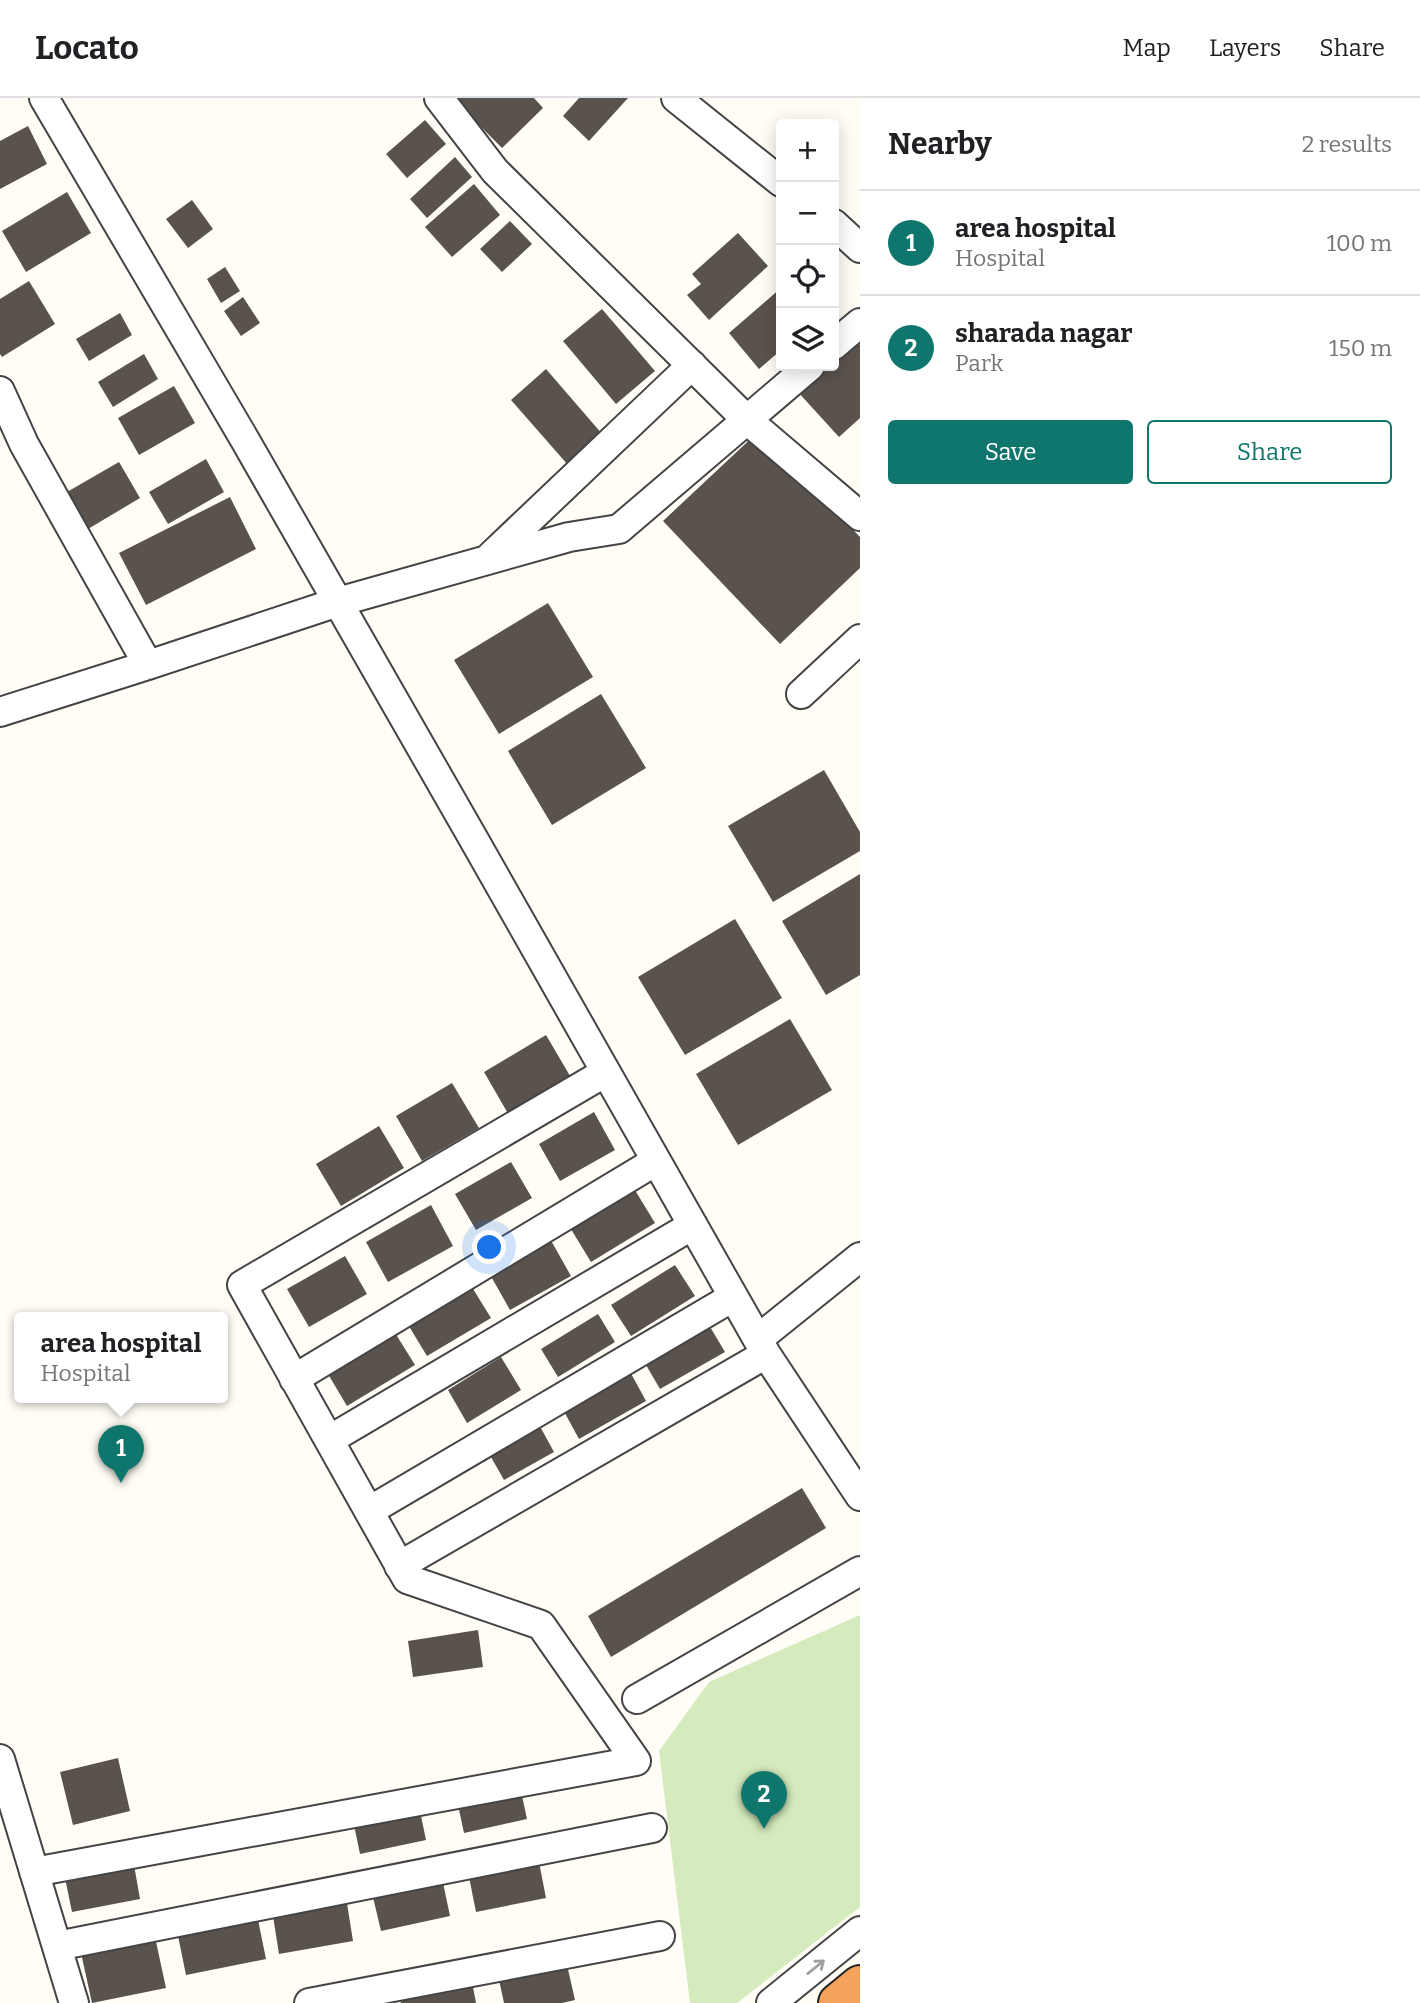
<!DOCTYPE html>
<meta charset="utf-8">
<style>
body{margin:0;font-family:Bitter,serif;background:#f6f6f6;color:#202124}
.controls{position:absolute;right:21px;top:21px;display:grid;overflow:hidden;border-radius:7px;box-shadow:0 4px 18px #0003}
.controls button{width:63px;height:63px;display:grid;place-items:center;padding:0;border:0;border-bottom:2px solid #e0e0e0;background:#fff;color:#202124;font:35px sans-serif}
.you{position:absolute;left:490px;top:1150px;width:24px;height:24px;margin:-18px;border:5px solid #fff;border-radius:50%;background:#1a73e8;box-shadow:0 0 0 10px #1a73e833}
.badge{display:grid;place-items:center;width:46px;height:46px;border-radius:50%;background:#0f766e;color:#fff;font-size:23px;font-weight:700}
.pin{position:absolute;translate:-50% -58px;filter:drop-shadow(0 2px 4px #0008)}
.pin::after{content:'';position:absolute;top:37px;width:24px;height:21px;background:inherit;clip-path:polygon(0 0,100% 0,50% 100%)}
.popup{position:absolute;left:14px;top:1214px;width:214px;height:91px;box-sizing:border-box;display:grid;place-content:center;border-radius:7px;background:#fff;filter:drop-shadow(0 2px 5px #0005);font-size:23px;white-space:nowrap;color:#757577}
.popup b{font-size:26px;color:#202124}
.popup::after{content:'';position:absolute;left:50%;top:100%;margin-left:-14px;border:14px solid transparent;border-top-color:#fff}
.list{margin:0;padding:0;list-style:none}
h2{display:flex;justify-content:space-between;align-items:center;height:91px;margin:0;padding:0 28px;font-size:30px}
h2 small{font-size:23px;font-weight:400;color:#757577}
.list li{display:grid;grid-template-columns:46px 1fr auto;gap:21px;align-items:center;box-sizing:border-box;height:105px;padding:0 28px;border-top:2px solid #e0e0e0}
.list b{display:block;font-size:26px;white-space:nowrap}
.list p{margin:0;font-size:23px;white-space:nowrap;color:#757577}
.list em{font-size:23px;font-style:normal;color:#757577}
.actions{display:flex;gap:14px;padding:21px 28px}
.actions a{flex:1;padding:16px 0;border:2px solid #0f766e;border-radius:7px;text-align:center;font-size:24px;color:#0f766e}
.actions .main{background:#0f766e;color:#fff}
.icon{flex:none;width:38px;height:38px;fill:none;stroke:currentColor;stroke-width:2;stroke-linecap:round;stroke-linejoin:round}
.map{position:relative;flex:none;width:860px;height:1905px;overflow:hidden}
header{display:flex;align-items:center;gap:42px;box-sizing:border-box;height:98px;padding:0 35px;background:#fff;border-bottom:2px solid #e0e0e0}
header strong{font-size:33px}
nav{display:flex;gap:38px;margin-inline-start:auto;font-size:24px}
main{display:flex}
aside{flex:1;background:#fff}
.map>svg:first-child{display:block}
</style>
<header>
<strong>Locato</strong>
<nav><a>Map</a><a>Layers</a><a>Share</a></nav>
</header>
<main>
<div class="map">
<svg width="860" height="1905" viewBox="0 0 860 1905">
<rect width="100%" height="100%" fill="#fffdf5"/>
<path fill="#d5ebbd" d="M 860,1517 L 860,1809 L 737,1905 L 690,1905 L 659,1653 L 709,1584 Z"/>
<path fill="#5a524d" d="M 459,0 L 534,0 L 543,10 L 502,50 L 456,4 Z
M 579,0 L 628,0 L 589,43 L 563,18 Z
M 425,22 L 446,46 L 407,80 L 386,56 Z
M 28,28 L 47,66 L 0,91 L 0,43 Z
M 455,59 L 472,79 L 427,120 L 410,101 Z
M 474,86 L 500,117 L 452,159 L 425,129 Z
M 67,94 L 91,135 L 26,174 L 2,133 Z
M 192,102 L 213,131 L 188,150 L 166,121 Z
M 510,123 L 532,146 L 502,174 L 480,151 Z
M 738,135 L 768,168 L 709,222 L 687,197 L 701,186 L 692,176 Z
M 225,169 L 240,193 L 221,205 L 207,181 Z
M 29,183 L 55,226 L 2,259 L 0,256 L 0,201 Z
M 781,190 L 781,252 L 759,271 L 729,235 Z
M 243,199 L 260,225 L 241,238 L 224,213 Z
M 602,211 L 655,273 L 616,306 L 563,243 Z
M 120,215 L 132,237 L 89,263 L 76,241 Z
M 855,241 L 860,247 L 860,320 L 839,339 L 797,293 L 825,268 L 834,268 L 834,260 Z
M 144,256 L 158,281 L 113,309 L 98,284 Z
M 546,271 L 603,337 L 568,367 L 511,302 Z
M 174,288 L 195,325 L 139,357 L 118,320 Z
M 759,333 L 860,439 L 860,470 L 780,546 L 663,423 Z
M 206,361 L 224,394 L 168,426 L 149,394 Z
M 119,364 L 140,400 L 88,431 L 67,394 Z
M 230,399 L 256,451 L 146,507 L 119,455 Z
M 548,505 L 593,579 L 499,636 L 454,562 Z
M 601,596 L 646,670 L 552,727 L 508,653 Z
M 824,672 L 860,734 L 860,753 L 773,804 L 728,728 Z
M 860,776 L 860,877 L 826,897 L 782,823 Z
M 735,821 L 782,900 L 685,957 L 638,879 Z
M 790,921 L 832,992 L 738,1047 L 696,976 Z
M 546,937 L 573,983 L 510,1019 L 484,974 Z
M 452,985 L 479,1030 L 422,1063 L 396,1018 Z
M 594,1014 L 615,1052 L 560,1083 L 539,1046 Z
M 379,1028 L 404,1070 L 341,1108 L 316,1066 Z
M 511,1064 L 532,1100 L 476,1132 L 455,1096 Z
M 630,1084 L 655,1125 L 591,1164 L 566,1123 Z
M 431,1107 L 453,1148 L 388,1184 L 366,1144 Z
M 549,1139 L 571,1178 L 510,1212 L 488,1173 Z
M 345,1158 L 367,1196 L 309,1229 L 287,1191 Z
M 675,1167 L 695,1198 L 631,1238 L 611,1207 Z
M 470,1186 L 491,1220 L 427,1258 L 407,1225 Z
M 598,1216 L 615,1244 L 558,1279 L 541,1251 Z
M 706,1222 L 725,1254 L 660,1291 L 642,1260 Z
M 392,1230 L 415,1267 L 347,1308 L 325,1271 Z
M 501,1259 L 521,1292 L 467,1325 L 448,1292 Z
M 628,1270 L 646,1303 L 579,1341 L 561,1308 Z
M 537,1323 L 554,1354 L 504,1382 L 487,1352 Z
M 802,1390 L 826,1430 L 611,1559 L 588,1518 Z
M 478,1532 L 483,1569 L 413,1579 L 408,1543 Z
M 118,1660 L 130,1713 L 73,1727 L 60,1674 Z
M 521,1693 L 527,1721 L 464,1735 L 458,1707 Z
M 419,1708 L 426,1742 L 360,1756 L 353,1722 Z
M 538,1759 L 546,1800 L 476,1814 L 468,1774 Z
M 134,1767 L 140,1801 L 72,1814 L 65,1780 Z
M 442,1780 L 450,1818 L 381,1833 L 372,1795 Z
M 346,1799 L 353,1843 L 279,1856 L 272,1812 Z
M 257,1817 L 266,1861 L 186,1877 L 177,1833 Z
M 155,1839 L 166,1890 L 92,1905 L 81,1855 Z
M 567,1867 L 575,1902 L 562,1905 L 504,1905 L 499,1882 Z
M 473,1889 L 476,1905 L 401,1905 L 400,1902 Z"/>
<g fill="none" stroke-linecap="round" stroke-linejoin="round">
<defs>
<path id="minor" d="M 44,0 L 245,342 L 473,740 L 766,1256 L 860,1398
M 439,0 L 495,73 L 747,322 L 860,418
M 676,0 L 781,84
M 834,126 L 860,150
M 834,247 L 860,225
M 0,293 L 24,346 L 148,567
M 491,458 L 692,267
M 801,596 L 860,541
M 0,614 L 148,567 L 338,504 L 569,439 L 619,431 L 810,268
M 758,1241 L 860,1159
M 294,1281 L 656,1063
M 329,1342 L 693,1127
M 369,1413 L 733,1199
M 399,1468 L 766,1256
M 637,1601 L 860,1473
M 0,1661 L 74,1905
M 34,1774 L 636,1663 L 541,1527 L 407,1481 L 242,1187 L 606,974
M 57,1848 L 652,1730
M 309,1905 L 660,1838
M 771,1905 L 860,1833"/>
<path id="highway" d="M 838,1905 L 860,1887"/>
</defs>
<use href="#minor" stroke="#444" stroke-width="32"/>
<use href="#highway" stroke="#222" stroke-width="42"/>
<use href="#minor" stroke="#fff" stroke-width="28"/>
<use href="#highway" stroke="#f5a25d" stroke-width="38"/>
</g>
<defs><path id="oneway-shaft" d="M-6 0H5M1.5-3L5.5 0L1.5 3" fill="none" stroke-width="1.6" stroke-linecap="round" stroke-linejoin="round" transform="scale(1.75)"/></defs>
<use stroke="#a0a0a0" href="#oneway-shaft" transform="translate(816 1869) rotate(-39)"/>
</svg>
<div class="controls">
<button>+</button>
<button>−</button>
<button><svg class="icon" aria-label="locate" viewBox="0 0 24 24"><circle cx="12" cy="12" r="6"/><path d="M12 2v4M12 18v4M2 12h4M18 12h4"/></svg></button>
<button><svg class="icon" aria-label="layers" viewBox="0 0 24 24"><path d="M12 4l9 5-9 5-9-5zM3 14l9 5 9-5"/></svg></button>
</div>
<div class="you"></div>
<div class="pin badge" style="left:121px;top:1385px">1</div>
<div class="popup"><b>area hospital</b>Hospital</div>
<div class="pin badge" style="left:764px;top:1731px">2</div>
</div>
<aside>
<h2>Nearby<small>2 results</small></h2>
<ul class="list">
<li><span class="badge">1</span><div><b>area hospital</b><p>Hospital</p></div><em>100 m</em></li>
<li><span class="badge">2</span><div><b>sharada nagar</b><p>Park</p></div><em>150 m</em></li>
</ul>
<div class="actions"><a class="main">Save</a><a>Share</a></div>
</aside>
</main>
